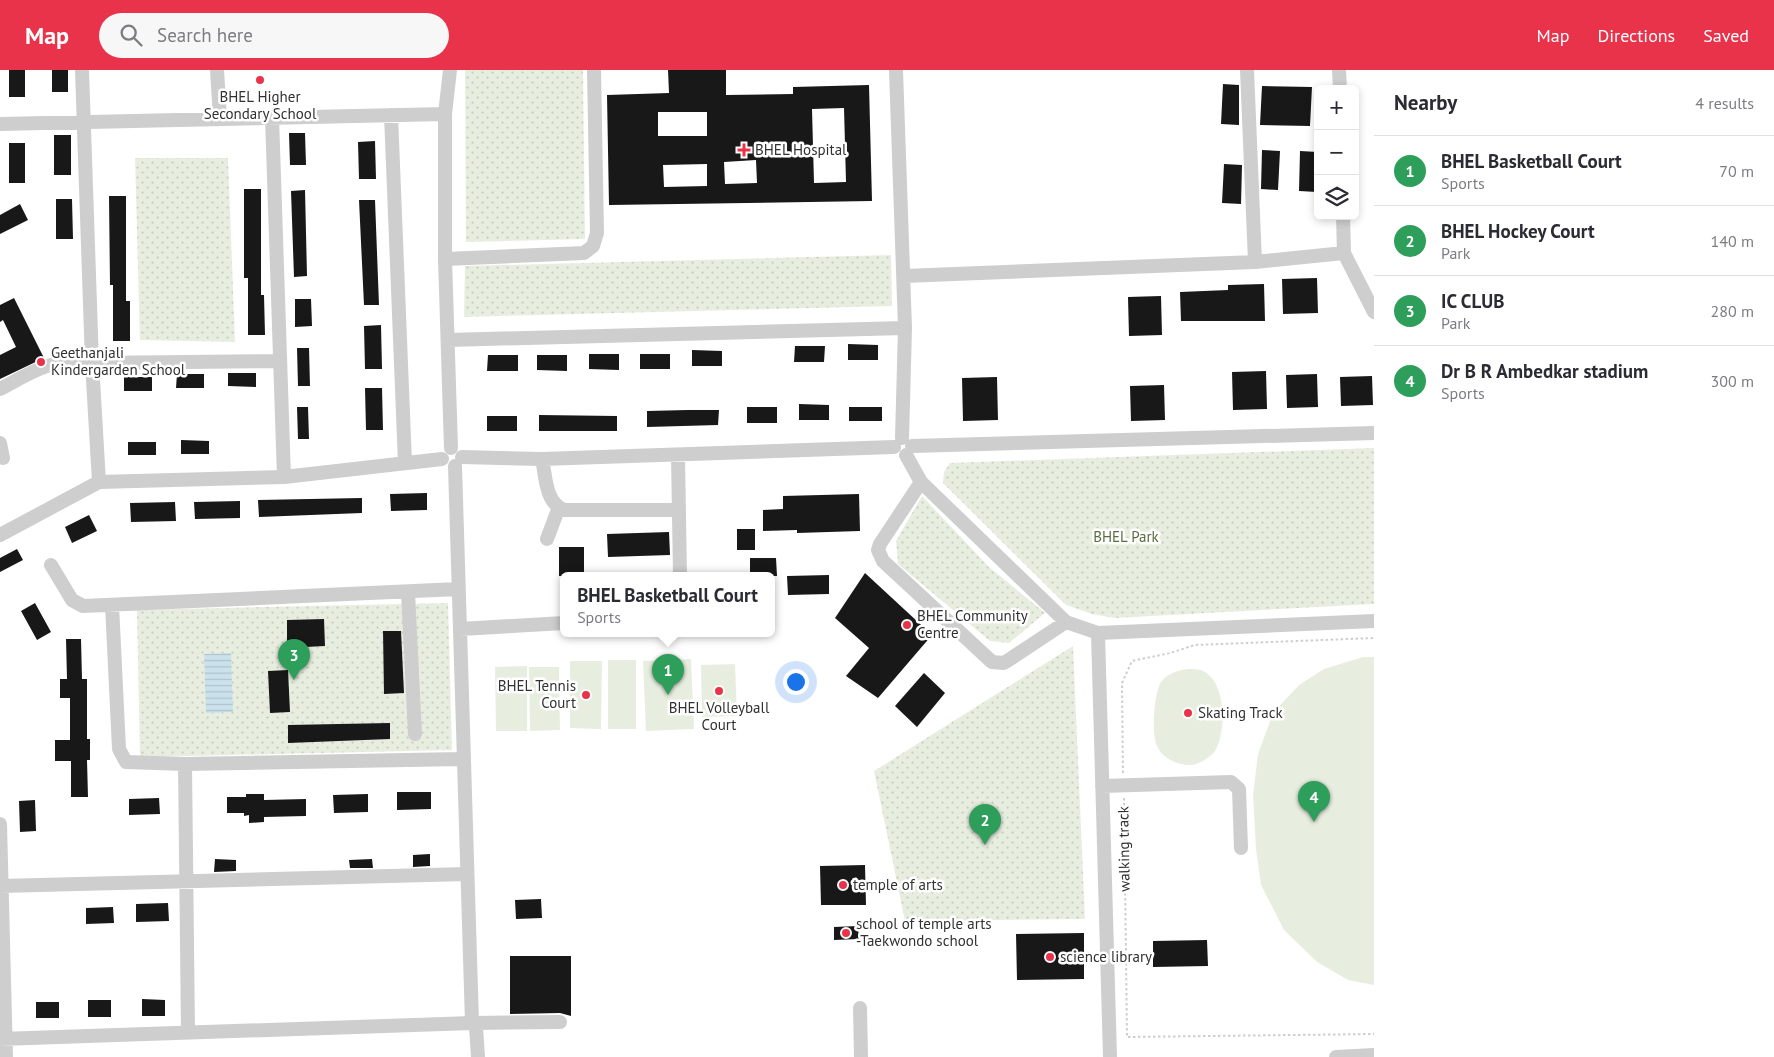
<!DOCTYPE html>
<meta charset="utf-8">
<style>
body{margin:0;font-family:"PT Sans",sans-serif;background:#f7f7f7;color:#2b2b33}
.controls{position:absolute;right:15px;top:15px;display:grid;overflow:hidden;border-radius:8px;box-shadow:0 2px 8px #0003}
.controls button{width:45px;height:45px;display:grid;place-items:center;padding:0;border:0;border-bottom:1px solid #e1e1e2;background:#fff;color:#2b2b33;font:25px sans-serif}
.you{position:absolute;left:795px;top:611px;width:18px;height:18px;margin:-12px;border:4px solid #fff;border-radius:50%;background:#1a73e8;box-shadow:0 0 0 8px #1a73e833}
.badge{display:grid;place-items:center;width:32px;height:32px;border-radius:50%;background:#e8334b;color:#fff;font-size:16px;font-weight:700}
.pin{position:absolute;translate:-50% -41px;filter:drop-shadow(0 1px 2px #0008)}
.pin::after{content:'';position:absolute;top:26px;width:18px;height:15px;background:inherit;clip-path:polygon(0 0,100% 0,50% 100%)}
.popup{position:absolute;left:560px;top:502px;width:215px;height:65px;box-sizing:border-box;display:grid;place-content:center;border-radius:8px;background:#fff;filter:drop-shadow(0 1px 4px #0005);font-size:16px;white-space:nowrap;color:#7c7c81}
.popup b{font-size:19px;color:#2b2b33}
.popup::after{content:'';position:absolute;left:50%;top:100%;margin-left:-10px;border:10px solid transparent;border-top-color:#fff}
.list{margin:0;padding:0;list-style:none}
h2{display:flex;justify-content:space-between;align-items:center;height:65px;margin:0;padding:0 20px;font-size:21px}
h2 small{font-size:16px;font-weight:400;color:#7c7c81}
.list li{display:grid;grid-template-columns:32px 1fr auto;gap:15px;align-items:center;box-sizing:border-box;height:70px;padding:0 20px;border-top:1px solid #e1e1e2}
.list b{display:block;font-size:19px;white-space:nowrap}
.list p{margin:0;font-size:16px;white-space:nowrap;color:#7c7c81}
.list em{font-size:16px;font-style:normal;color:#7c7c81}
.icon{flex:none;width:28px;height:28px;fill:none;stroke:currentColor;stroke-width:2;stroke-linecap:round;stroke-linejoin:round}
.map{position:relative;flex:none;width:1374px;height:987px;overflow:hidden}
header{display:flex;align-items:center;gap:30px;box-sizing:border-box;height:70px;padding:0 25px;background:#e8334b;color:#fff}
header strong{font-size:24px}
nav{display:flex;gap:28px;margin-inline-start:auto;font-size:18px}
.search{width:350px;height:45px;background:#f7f7f7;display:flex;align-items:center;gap:12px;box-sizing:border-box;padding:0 18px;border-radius:28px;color:#7c7c81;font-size:19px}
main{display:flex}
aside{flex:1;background:#fff}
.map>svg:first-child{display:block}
</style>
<header>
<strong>Map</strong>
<div class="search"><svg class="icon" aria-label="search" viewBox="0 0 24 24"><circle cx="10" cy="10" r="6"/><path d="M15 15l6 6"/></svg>Search here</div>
<nav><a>Map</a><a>Directions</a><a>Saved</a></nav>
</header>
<main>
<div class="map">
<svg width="1374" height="987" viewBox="0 0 1374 987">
<defs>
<pattern id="green-dots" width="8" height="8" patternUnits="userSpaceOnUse" patternTransform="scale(1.25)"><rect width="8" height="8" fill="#e8eedf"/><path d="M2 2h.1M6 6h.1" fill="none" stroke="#c7cdc0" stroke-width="1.8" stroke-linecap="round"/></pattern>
<pattern id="water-rules" width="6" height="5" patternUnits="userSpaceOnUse" patternTransform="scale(1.25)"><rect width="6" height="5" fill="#cbe2ed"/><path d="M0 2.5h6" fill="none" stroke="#afc2cc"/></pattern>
</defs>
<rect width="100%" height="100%" fill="#fff"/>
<path fill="url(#green-dots)" d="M 465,0 L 583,0 L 585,169 L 466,172 Z
M 135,88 L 228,88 L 235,272 L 140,270 Z
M 891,185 L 892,236 L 464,247 L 465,196 Z
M 1374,378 L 1374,534 L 1115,548 L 1092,544 L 1066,535 L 943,413 L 944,402 L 950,393 Z
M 922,426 L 989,497 L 1045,543 L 1009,573 L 990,571 L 898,494 L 896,471 Z
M 448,533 L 452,680 L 140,687 L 137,540 Z
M 1073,576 L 1085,849 L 905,851 L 874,701 Z"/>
<path fill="#e8eedf" d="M 1363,587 L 1374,587 L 1374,915 L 1348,910 L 1317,892 L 1284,860 L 1261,815 L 1256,779 L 1253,725 L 1258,684 L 1273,643 L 1299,615 L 1324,599 Z
M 691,589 L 694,659 L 646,661 L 643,591 Z
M 608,590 L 636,590 L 636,659 L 608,659 Z
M 570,591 L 602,591 L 601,659 L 570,658 Z
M 735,594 L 737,646 L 702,647 L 701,595 Z
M 527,596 L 527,661 L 496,661 L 495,597 Z
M 529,597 L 559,597 L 560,660 L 530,661 Z
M 1187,599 C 1192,599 1199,599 1203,601 C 1226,611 1227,662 1215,681 C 1211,687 1199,694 1192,695 C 1180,696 1162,689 1157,676 C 1151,664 1154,623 1161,612 C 1168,603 1177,601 1187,599 Z"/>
<path fill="url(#water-rules)" d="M 231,583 L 233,642 L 206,643 L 204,584 Z"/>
<path fill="#181818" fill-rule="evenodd" d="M 9,0 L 25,0 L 25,27 L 9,27 Z
M 52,0 L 68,0 L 68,22 L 52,22 Z
M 668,0 L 726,0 L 726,25 L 793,24 L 793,17 L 869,15 L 872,131 L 609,135 L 607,25 L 669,23 ZM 844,38 L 846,112 L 814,113 L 812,39 ZM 658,42 L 707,42 L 707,66 L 658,66 ZM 756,90 L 757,113 L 725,114 L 724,92 ZM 707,94 L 707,116 L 664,117 L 663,95 Z
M 1223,14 L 1239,15 L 1239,55 L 1221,54 Z
M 1262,16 L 1312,17 L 1310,56 L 1260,55 Z
M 289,63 L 305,63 L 306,95 L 290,95 Z
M 54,65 L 71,65 L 71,105 L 54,105 Z
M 375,71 L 376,109 L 359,109 L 358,72 Z
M 9,73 L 25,73 L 25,113 L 9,113 Z
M 1262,80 L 1280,81 L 1278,120 L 1261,119 Z
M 1300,81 L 1318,82 L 1317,122 L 1299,121 Z
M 1224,94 L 1242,95 L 1241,134 L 1222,133 Z
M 244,119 L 261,119 L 261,225 L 264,225 L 265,265 L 248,265 L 248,208 L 244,208 Z
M 305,120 L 307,206 L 294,207 L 291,121 Z
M 109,126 L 126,126 L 126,231 L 130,231 L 130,271 L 113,271 L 113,215 L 110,215 Z
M 56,129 L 72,129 L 73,169 L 56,169 Z
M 359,130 L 375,130 L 379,235 L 364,235 Z
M 20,134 L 28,150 L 0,164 L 0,145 Z
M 1317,208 L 1318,243 L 1283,244 L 1282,209 Z
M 1264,214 L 1265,251 L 1181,251 L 1180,222 L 1228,220 L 1228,215 Z
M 1161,226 L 1162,265 L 1129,266 L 1128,227 Z
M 14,228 L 44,288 L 0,309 L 0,285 L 16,277 L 3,250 L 0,252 L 0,235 Z
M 295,229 L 311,229 L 312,256 L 295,257 Z
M 381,255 L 382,299 L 365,299 L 364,256 Z
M 848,274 L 878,275 L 878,290 L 848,290 Z
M 795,276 L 825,276 L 824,292 L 794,292 Z
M 297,278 L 309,278 L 310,316 L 298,316 Z
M 692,280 L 722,281 L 722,296 L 692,296 Z
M 589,284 L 619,284 L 619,300 L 589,299 Z
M 640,284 L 670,284 L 670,299 L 640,299 Z
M 488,285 L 518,285 L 518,301 L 487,301 Z
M 537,285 L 567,285 L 567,301 L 537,300 Z
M 1266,301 L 1267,339 L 1233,340 L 1232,302 Z
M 228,303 L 256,303 L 256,317 L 228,316 Z
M 177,304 L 204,304 L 204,318 L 176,318 Z
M 1317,304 L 1318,337 L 1287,338 L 1286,305 Z
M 1372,306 L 1373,335 L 1341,336 L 1340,307 Z
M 124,307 L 152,307 L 152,321 L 124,321 Z
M 997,307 L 998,350 L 963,351 L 962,308 Z
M 1164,315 L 1165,350 L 1131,351 L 1130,316 Z
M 365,318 L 382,318 L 383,360 L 366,360 Z
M 799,334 L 829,335 L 829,350 L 799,350 Z
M 297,337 L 308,337 L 309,369 L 298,369 Z
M 747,337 L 777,337 L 777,353 L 747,353 Z
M 849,337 L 882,337 L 882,351 L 849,351 Z
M 688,340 L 719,340 L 718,355 L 647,357 L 647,341 Z
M 539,345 L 617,346 L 617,361 L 539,361 Z
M 487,346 L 517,346 L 517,361 L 487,361 Z
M 181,370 L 209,371 L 209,384 L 181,384 Z
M 128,372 L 156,372 L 156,385 L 128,385 Z
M 427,423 L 427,440 L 391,441 L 390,424 Z
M 859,424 L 860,461 L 797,463 L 797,460 L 763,461 L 763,440 L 783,439 L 783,426 Z
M 362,428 L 362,443 L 259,447 L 258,430 Z
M 240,431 L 240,448 L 195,449 L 194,432 Z
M 175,432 L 176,451 L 131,452 L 130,433 Z
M 89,445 L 97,461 L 72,473 L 65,457 Z
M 737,459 L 755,459 L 755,480 L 737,480 Z
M 669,462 L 670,485 L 608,487 L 607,464 Z
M 559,477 L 584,477 L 584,506 L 559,506 Z
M 17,479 L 23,490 L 0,502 L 0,488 Z
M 750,488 L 776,488 L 777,506 L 750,506 Z
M 865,503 L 932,565 L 878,628 L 846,606 L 869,578 L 835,548 Z
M 829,505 L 829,524 L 788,525 L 787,506 Z
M 35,533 L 51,562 L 37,570 L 21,541 Z
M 324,549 L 325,576 L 287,578 L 287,550 Z
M 383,561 L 401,561 L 404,623 L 384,624 Z
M 66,569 L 81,569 L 82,609 L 87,609 L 87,669 L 90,669 L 90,690 L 87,690 L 88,727 L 71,727 L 71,691 L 55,691 L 55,670 L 70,670 L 70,628 L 60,628 L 60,609 L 67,609 Z
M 288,600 L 290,642 L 270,643 L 268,601 Z
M 924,603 L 945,623 L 917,657 L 895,636 Z
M 390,653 L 390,669 L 288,673 L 288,655 Z
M 397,722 L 431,722 L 431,739 L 397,740 Z
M 246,724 L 264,724 L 264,730 L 306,729 L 306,746 L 264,747 L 264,752 L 249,753 L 249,745 L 244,746 L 244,743 L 227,743 L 227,727 L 246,727 Z
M 368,724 L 368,742 L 334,743 L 333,725 Z
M 159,728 L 160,744 L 129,745 L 129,729 Z
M 35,730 L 36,761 L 20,762 L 19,731 Z
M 430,784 L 430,796 L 413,797 L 413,785 Z
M 215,789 L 236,790 L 236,801 L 214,802 Z
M 372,789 L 373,798 L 350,798 L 349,790 Z
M 865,795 L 866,835 L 821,835 L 820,796 Z
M 541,829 L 542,848 L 516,849 L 515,830 Z
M 168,833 L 169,851 L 136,852 L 136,834 Z
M 113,837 L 114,853 L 86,854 L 86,838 Z
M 858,856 L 859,869 L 834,870 L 834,857 Z
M 1084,863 L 1084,909 L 1017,910 L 1016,864 Z
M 1207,870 L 1208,896 L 1153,897 L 1153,871 Z
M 510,886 L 571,886 L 571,946 L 560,943 L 510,944 Z
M 142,929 L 165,930 L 165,946 L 142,946 Z
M 88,930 L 111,930 L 111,947 L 88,947 Z
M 36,932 L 59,932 L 59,948 L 36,948 Z"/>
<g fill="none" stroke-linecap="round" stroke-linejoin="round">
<path stroke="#cecece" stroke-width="2" stroke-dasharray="2.5 2.5" stroke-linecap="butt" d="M 1123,703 L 1122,613 L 1132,591 L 1170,583 L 1195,575 L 1374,568
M 1124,728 L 1127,967 L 1374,964"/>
<path stroke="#cecece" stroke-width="14" d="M 82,0 L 92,293 L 99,412
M 217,0 L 220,48
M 450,0 L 445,44 L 445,189 L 451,378
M 896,0 L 905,258 L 902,368
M 1247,0 L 1255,192
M 1339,0 L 1340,19
M 391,45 L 405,393
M 272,47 L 284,407
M 0,54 L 445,44
M 1343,146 L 1344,183 L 1374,242
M 445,189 L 584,183 L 593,176 L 597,163 L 594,0
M 904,206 L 1255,192 L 1344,183
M 448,270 L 905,258
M 0,319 C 36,300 51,288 92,293 L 280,291
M 0,373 L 3,388
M 912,376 L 1374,363
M 678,385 L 680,506
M 906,385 L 921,412 L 1066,552 L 1098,563 L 1374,551
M 462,387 L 542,389 L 894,377
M 542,389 C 546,407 545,432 564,440 L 679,440
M 455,396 L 472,953 L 476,957 L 478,987
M 921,412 L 880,474 L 878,480 L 883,491 L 992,592 L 1004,593 L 1066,552
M 0,465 L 99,412 L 284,407 L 442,389
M 547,469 L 559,437
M 51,495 L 72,530 L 83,536 L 458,519
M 408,522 L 415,664
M 112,535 L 119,679 L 126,692 L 185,694 L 463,689
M 460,559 L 564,553
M 1098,563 L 1110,987
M 185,694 L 188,962
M 1102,716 L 1231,712 L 1239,719 L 1241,778
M 0,754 L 6,987
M 0,816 L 467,804
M 860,938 L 861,987
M 0,969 L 472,953 L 560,952
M 1336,987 L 1374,985"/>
</g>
<g fill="#e8334b" stroke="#fff" stroke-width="2">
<circle cx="260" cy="10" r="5"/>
<path d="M741.5 72.5h5v5h5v5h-5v5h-5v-5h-5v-5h5z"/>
<circle cx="41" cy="292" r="5"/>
<circle cx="907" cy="555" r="5"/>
<circle cx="719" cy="621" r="5"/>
<circle cx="586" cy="625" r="5"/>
<circle cx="1188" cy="643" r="5"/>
<circle cx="843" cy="815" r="5"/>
<circle cx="846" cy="863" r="5"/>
<circle cx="1050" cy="887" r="5"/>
</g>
<g text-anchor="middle" stroke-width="5" stroke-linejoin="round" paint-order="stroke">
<g font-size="15" fill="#313131" stroke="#fff" text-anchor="start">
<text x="260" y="32" text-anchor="middle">BHEL Higher<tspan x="260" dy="17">Secondary School</tspan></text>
<text x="755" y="85">BHEL Hospital</text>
<text x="51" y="288">Geethanjali<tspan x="51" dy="17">Kindergarden School</tspan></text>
<text x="917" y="551">BHEL Community<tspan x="917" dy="17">Centre</tspan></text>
<text x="576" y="621" text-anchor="end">BHEL Tennis<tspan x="576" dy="17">Court</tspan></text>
<text x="719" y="643" text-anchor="middle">BHEL Volleyball<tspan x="719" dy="17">Court</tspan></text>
<text x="1198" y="648">Skating Track</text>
<text x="853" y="820">temple of arts</text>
<text x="856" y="859">school of temple arts<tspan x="856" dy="17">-Taekwondo school</tspan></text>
<text x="1060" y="892">science library</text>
</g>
<g font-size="15" fill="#576e3d" stroke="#fff">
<text x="1126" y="472">BHEL Park</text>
</g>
<g font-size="15" fill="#313131" stroke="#fff">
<text transform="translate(1124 779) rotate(-91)" y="5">walking track</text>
</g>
</g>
</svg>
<div class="controls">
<button>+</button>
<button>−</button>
<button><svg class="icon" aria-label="layers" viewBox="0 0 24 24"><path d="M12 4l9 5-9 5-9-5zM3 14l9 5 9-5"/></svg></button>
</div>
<div class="you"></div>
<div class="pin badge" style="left:668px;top:625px;background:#2e9e5b">1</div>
<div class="popup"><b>BHEL Basketball Court</b>Sports</div>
<div class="pin badge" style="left:985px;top:775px;background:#2e9e5b">2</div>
<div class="pin badge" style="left:294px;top:610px;background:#2e9e5b">3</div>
<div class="pin badge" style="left:1314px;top:752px;background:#2e9e5b">4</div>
</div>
<aside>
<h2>Nearby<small>4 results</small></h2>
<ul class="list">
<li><span class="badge" style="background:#2e9e5b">1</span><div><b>BHEL Basketball Court</b><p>Sports</p></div><em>70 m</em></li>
<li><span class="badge" style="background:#2e9e5b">2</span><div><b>BHEL Hockey Court</b><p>Park</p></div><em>140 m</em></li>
<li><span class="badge" style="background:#2e9e5b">3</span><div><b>IC CLUB</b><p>Park</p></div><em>280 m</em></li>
<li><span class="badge" style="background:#2e9e5b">4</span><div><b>Dr B R Ambedkar stadium</b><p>Sports</p></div><em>300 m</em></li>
</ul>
</aside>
</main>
